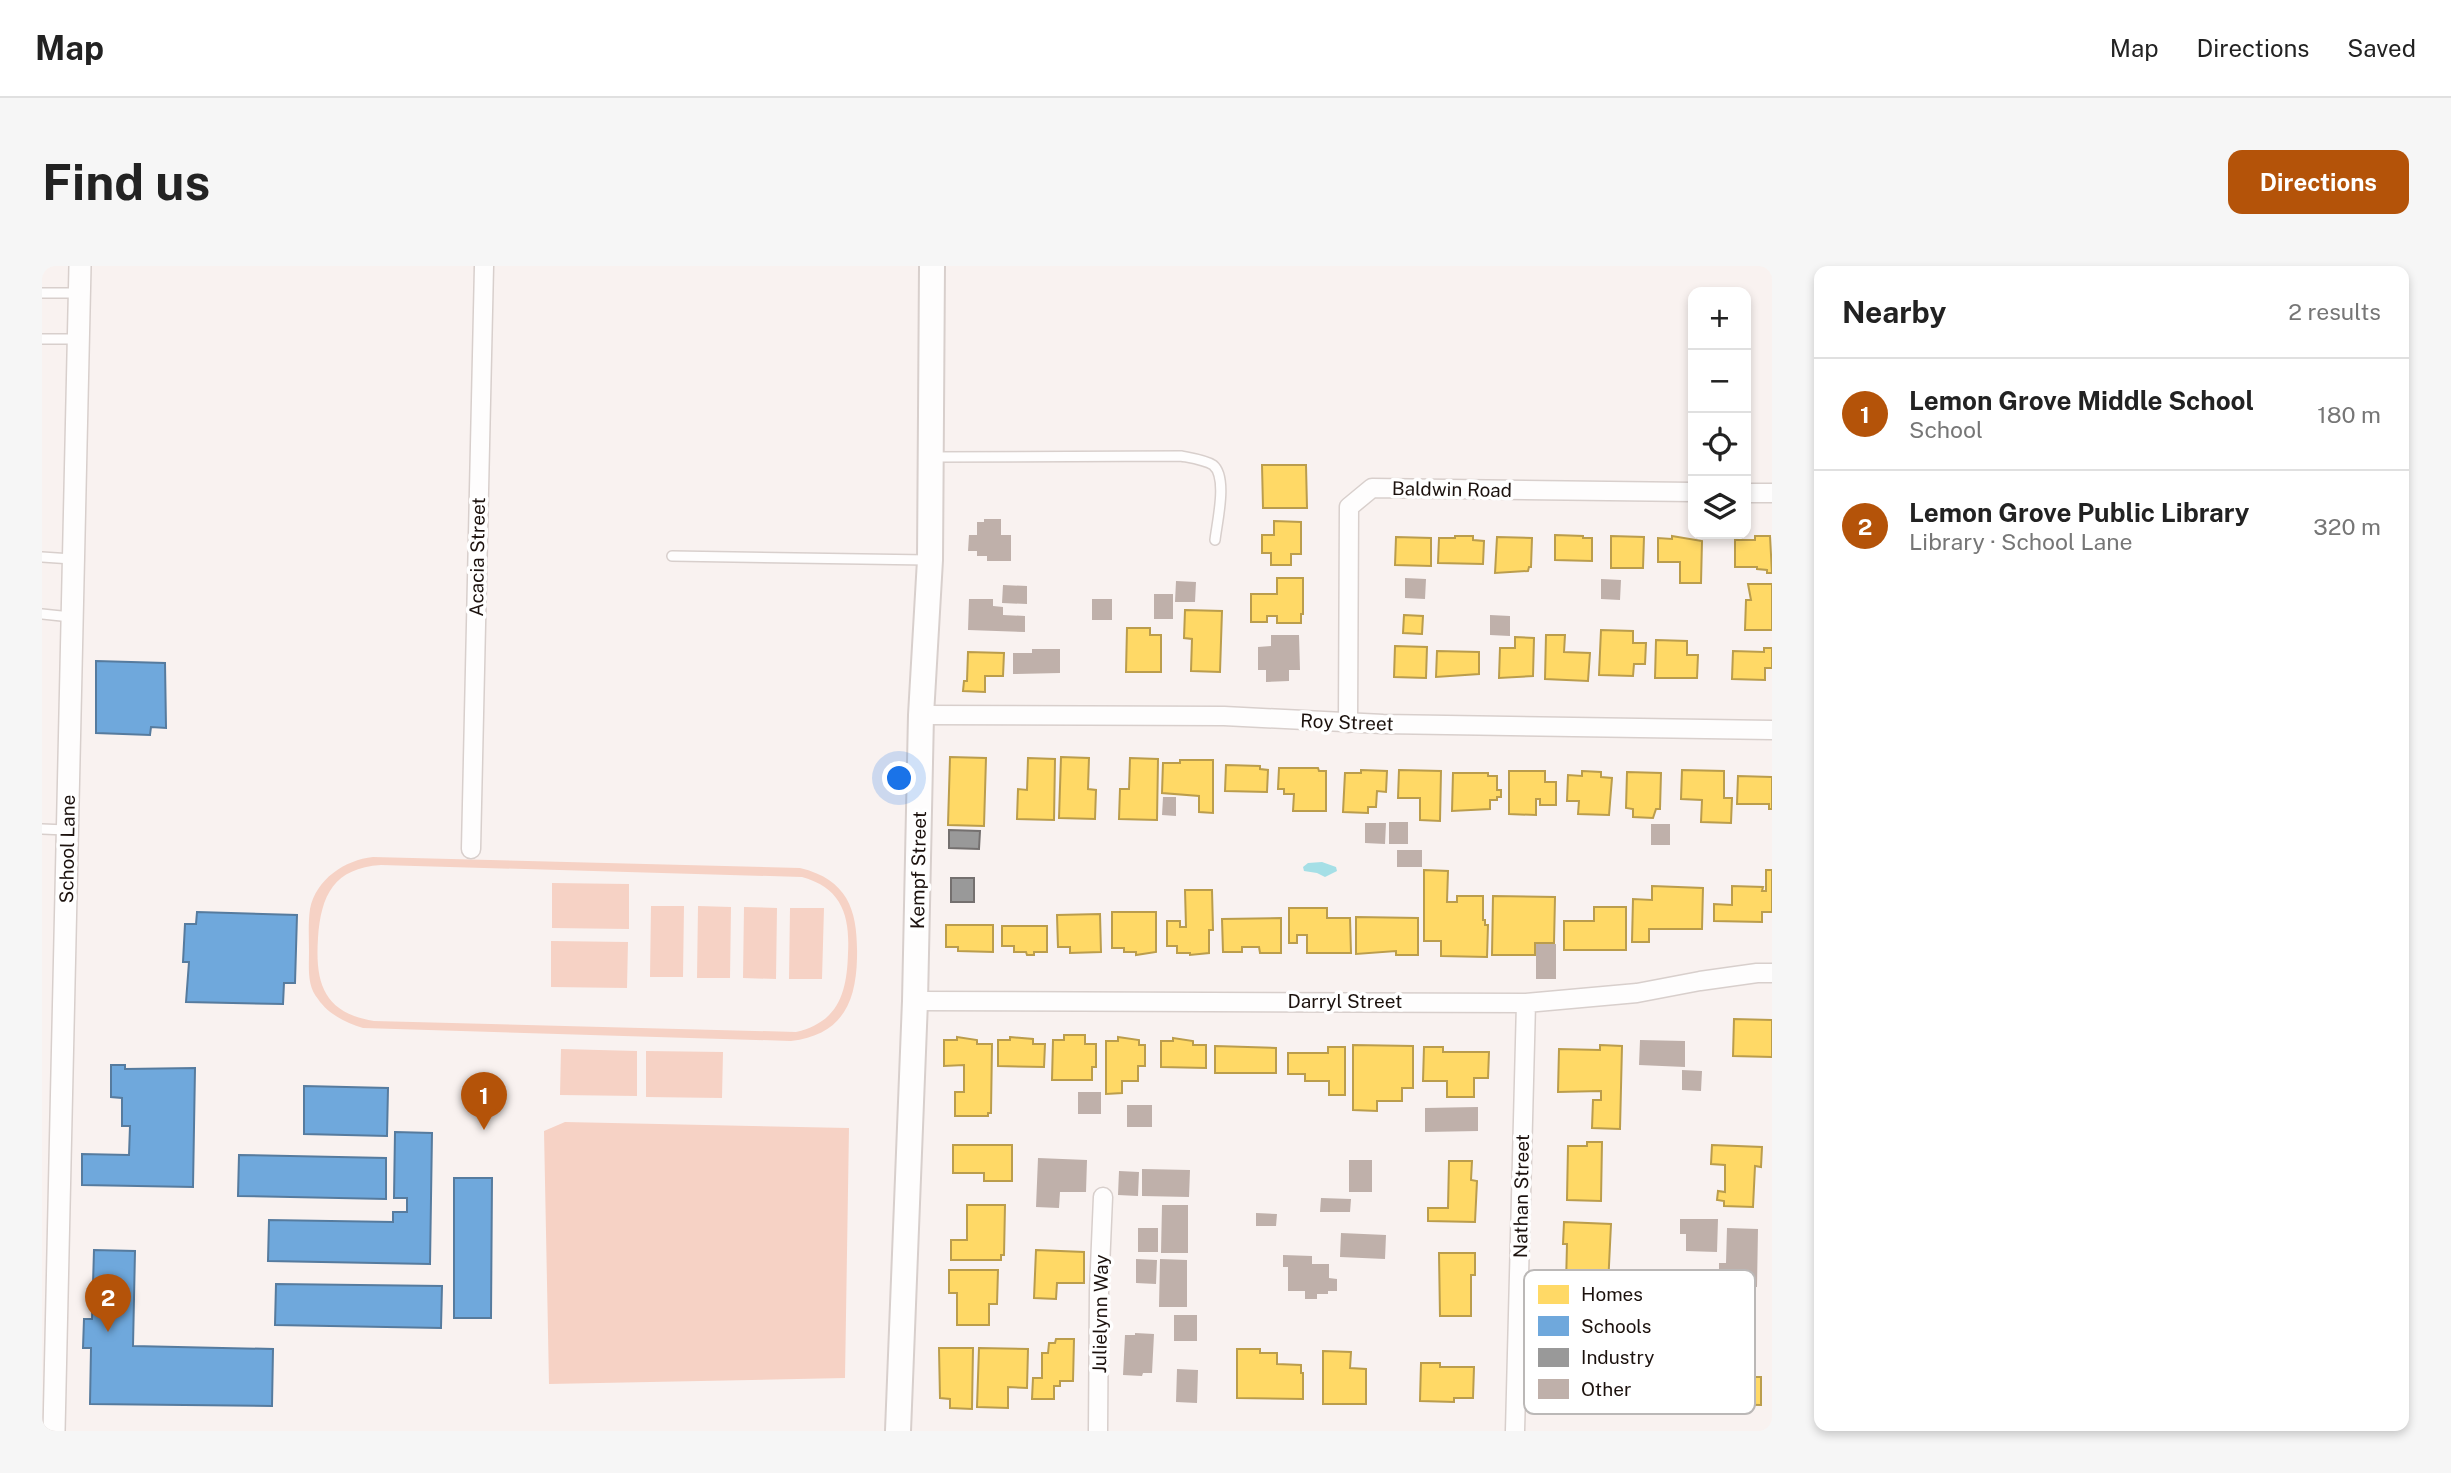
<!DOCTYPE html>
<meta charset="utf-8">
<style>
body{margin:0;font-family:"Public Sans",sans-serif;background:#f6f6f6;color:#222}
.controls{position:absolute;right:21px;top:21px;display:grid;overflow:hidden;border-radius:14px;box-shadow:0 4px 10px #0003}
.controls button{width:63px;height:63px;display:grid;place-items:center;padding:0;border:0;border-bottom:2px solid #e0e0e0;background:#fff;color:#222;font:35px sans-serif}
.you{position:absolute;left:858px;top:513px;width:24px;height:24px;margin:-18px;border:5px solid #fff;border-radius:50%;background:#1a73e8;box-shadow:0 0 0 10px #1a73e833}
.badge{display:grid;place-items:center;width:46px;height:46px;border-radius:50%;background:#b45309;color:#fff;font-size:23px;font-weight:700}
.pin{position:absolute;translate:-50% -58px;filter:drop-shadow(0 2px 4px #0008)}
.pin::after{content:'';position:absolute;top:37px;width:24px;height:21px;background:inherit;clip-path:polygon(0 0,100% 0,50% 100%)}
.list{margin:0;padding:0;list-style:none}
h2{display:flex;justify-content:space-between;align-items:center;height:91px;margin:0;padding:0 28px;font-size:30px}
h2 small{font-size:23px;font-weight:400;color:#767676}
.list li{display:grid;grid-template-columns:46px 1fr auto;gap:21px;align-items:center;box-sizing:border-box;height:112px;padding:0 28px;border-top:2px solid #e0e0e0}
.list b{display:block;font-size:26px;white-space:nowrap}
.list p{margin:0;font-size:23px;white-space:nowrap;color:#767676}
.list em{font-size:23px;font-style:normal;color:#767676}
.icon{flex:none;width:38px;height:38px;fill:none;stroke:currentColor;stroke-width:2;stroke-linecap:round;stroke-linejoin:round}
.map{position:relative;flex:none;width:1730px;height:1165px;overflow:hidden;border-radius:14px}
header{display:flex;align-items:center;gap:42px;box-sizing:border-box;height:98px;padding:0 35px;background:#fff;border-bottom:2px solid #e0e0e0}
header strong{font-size:33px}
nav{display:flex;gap:38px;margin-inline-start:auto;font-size:24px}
.intro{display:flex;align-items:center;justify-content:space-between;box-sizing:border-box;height:168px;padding:0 42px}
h1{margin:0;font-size:49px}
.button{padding:18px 32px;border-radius:14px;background:#b45309;color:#fff;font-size:24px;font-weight:700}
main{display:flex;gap:42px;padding:0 42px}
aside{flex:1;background:#fff;border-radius:14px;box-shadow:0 4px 10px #0003}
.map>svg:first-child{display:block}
</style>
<header>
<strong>Map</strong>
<nav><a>Map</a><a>Directions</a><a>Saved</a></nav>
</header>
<div class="intro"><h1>Find us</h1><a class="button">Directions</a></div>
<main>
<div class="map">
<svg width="1730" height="1165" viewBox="0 0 1730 1165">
<rect width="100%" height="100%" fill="#f9f2f0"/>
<path fill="#f6d2c5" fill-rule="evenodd" d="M 331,591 L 758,602 C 808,614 816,647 815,692 C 814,738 799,769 749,775 L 321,762 C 304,757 286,748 276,733 C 265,720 267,703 267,686 C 267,672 266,657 268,643 C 274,613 303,594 331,591 ZM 339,599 L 760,611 C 800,622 808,650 806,687 C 805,726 797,756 754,766 L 332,755 C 282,747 273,718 276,672 C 279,629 292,602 339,599 Z
M 510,617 L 587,618 L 587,663 L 510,662 Z
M 609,640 L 642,640 L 641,711 L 608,711 Z
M 656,640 L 689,641 L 688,712 L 655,712 Z
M 702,641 L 735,642 L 734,713 L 701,712 Z
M 748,642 L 782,642 L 780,713 L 747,713 Z
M 509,675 L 586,676 L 585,722 L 509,721 Z
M 519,783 L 595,785 L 595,830 L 518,829 Z
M 604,785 L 681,786 L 680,832 L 604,831 Z
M 523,856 L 807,862 L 803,1112 L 507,1118 L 502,865 Z"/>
<path fill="#a5dfe6" d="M 1280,596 L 1294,601 L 1295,605 L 1283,611 L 1275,607 L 1262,605 L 1261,601 L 1266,597 Z"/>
<path fill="#ffd966" stroke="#bb9d4c" stroke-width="2" d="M 1220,199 L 1264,199 L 1265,242 L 1221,242 Z
M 1232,255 L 1259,256 L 1259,288 L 1249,288 L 1249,299 L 1229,299 L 1229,287 L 1220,287 L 1220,269 L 1232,269 Z
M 1513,269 L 1541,270 L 1541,272 L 1550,272 L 1550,295 L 1513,294 Z
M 1413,270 L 1431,270 L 1431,274 L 1442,275 L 1441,298 L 1396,297 L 1397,272 L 1413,272 Z
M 1569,270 L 1602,271 L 1601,302 L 1569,302 Z
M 1630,270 L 1660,275 L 1659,317 L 1638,317 L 1638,296 L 1616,296 L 1616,272 L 1630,273 Z
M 1713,270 L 1728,270 L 1730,307 L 1725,307 L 1725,304 L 1715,303 L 1715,301 L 1693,301 L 1693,274 L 1713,274 Z
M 1354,271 L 1389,272 L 1389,300 L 1353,299 Z
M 1455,271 L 1490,272 L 1489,301 L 1487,301 L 1486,305 L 1453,307 Z
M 1235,312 L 1261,312 L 1261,348 L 1259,348 L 1259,357 L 1235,357 L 1235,350 L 1225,350 L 1225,356 L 1209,356 L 1209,328 L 1235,328 Z
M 1706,318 L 1730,318 L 1730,364 L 1703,364 L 1704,334 L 1709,334 Z
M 1143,344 L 1180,345 L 1178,406 L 1149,405 L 1150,373 L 1142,372 Z
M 1362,349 L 1381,350 L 1380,368 L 1361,367 Z
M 1085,362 L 1108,362 L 1108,369 L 1119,369 L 1119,406 L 1084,406 Z
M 1559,364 L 1591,365 L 1591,377 L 1604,377 L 1603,398 L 1592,398 L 1591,410 L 1557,409 Z
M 1504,369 L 1523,369 L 1522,386 L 1548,387 L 1546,415 L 1503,413 Z
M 1473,371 L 1492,372 L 1491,410 L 1457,412 L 1458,382 L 1473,382 Z
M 1614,374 L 1645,375 L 1645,389 L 1656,389 L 1655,412 L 1613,412 Z
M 1353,380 L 1385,381 L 1384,412 L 1352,411 Z
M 1722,382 L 1730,382 L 1730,402 L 1723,402 L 1723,414 L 1690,413 L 1691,385 L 1722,386 Z
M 1395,385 L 1437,386 L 1437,408 L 1394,411 Z
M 926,386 L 962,387 L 961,410 L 943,410 L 943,426 L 921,425 L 922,415 L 925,415 Z
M 908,491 L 944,492 L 942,560 L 906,559 Z
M 1019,491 L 1047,492 L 1046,523 L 1054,524 L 1053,553 L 1017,552 Z
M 986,492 L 1013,493 L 1012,554 L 975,553 L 976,523 L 985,524 Z
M 1088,492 L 1116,493 L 1115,554 L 1077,553 L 1078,523 L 1087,523 Z
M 1138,494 L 1171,494 L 1171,547 L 1157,546 L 1157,530 L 1120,527 L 1121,497 L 1138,497 Z
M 1184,499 L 1218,500 L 1218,503 L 1226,504 L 1225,526 L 1183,525 Z
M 1237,502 L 1276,502 L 1277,505 L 1284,505 L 1284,545 L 1251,545 L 1252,528 L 1242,528 L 1242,523 L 1236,523 Z
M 1319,504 L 1345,505 L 1344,526 L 1335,525 L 1334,541 L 1326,541 L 1326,547 L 1301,546 L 1303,507 L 1319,507 Z
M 1357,504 L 1399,505 L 1398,555 L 1378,554 L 1378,532 L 1356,532 Z
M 1640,504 L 1682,505 L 1682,532 L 1690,532 L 1689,557 L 1659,556 L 1660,534 L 1639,533 Z
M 1467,505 L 1503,505 L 1503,516 L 1514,516 L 1514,539 L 1498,539 L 1498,533 L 1494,533 L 1494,549 L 1467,548 Z
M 1540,505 L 1559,506 L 1559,511 L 1570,512 L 1567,549 L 1536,548 L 1537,535 L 1525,535 L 1526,509 L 1540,510 Z
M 1585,506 L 1619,507 L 1618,543 L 1614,543 L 1611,552 L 1591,551 L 1591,543 L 1584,542 Z
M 1411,507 L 1446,507 L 1446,510 L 1455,510 L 1455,524 L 1459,524 L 1459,531 L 1455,531 L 1455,534 L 1448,534 L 1448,543 L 1410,545 Z
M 1696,510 L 1730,511 L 1730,543 L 1727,543 L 1727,538 L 1695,538 Z
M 1382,604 L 1406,605 L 1405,636 L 1415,636 L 1415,630 L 1441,630 L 1441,654 L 1443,654 L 1443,659 L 1446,659 L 1445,691 L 1399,690 L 1399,675 L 1382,675 Z
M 1724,604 L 1730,604 L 1730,646 L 1720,646 L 1720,656 L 1672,655 L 1672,638 L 1690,639 L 1690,620 L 1721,621 L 1720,625 L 1724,625 Z
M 1610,620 L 1661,622 L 1660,663 L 1607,663 L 1607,676 L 1590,676 L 1591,633 L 1610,634 Z
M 1143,624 L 1170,624 L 1171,664 L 1167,664 L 1167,687 L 1148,689 L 1148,687 L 1135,687 L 1135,680 L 1125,680 L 1125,655 L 1138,655 L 1138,661 L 1144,661 Z
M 1451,630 L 1513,631 L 1512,677 L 1493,677 L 1493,689 L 1450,689 Z
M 1552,641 L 1584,641 L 1584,684 L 1522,684 L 1522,655 L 1552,655 Z
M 1247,642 L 1285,642 L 1285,652 L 1308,652 L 1309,687 L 1265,687 L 1265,669 L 1255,669 L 1255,677 L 1247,677 Z
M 1070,646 L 1114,646 L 1114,686 L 1094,689 L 1094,686 L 1082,686 L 1082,682 L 1070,682 Z
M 1058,648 L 1059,686 L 1028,687 L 1028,681 L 1016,681 L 1015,649 Z
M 1314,651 L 1376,652 L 1376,689 L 1354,689 L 1354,685 L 1314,688 Z
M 1239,652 L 1239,687 L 1218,687 L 1217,681 L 1200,681 L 1200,686 L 1181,686 L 1180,653 Z
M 904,659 L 951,659 L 951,686 L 916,685 L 916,681 L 904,681 Z
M 960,660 L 1005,660 L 1005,686 L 992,686 L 992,689 L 985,689 L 984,686 L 972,686 L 972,680 L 960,680 Z
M 1692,753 L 1730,754 L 1730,791 L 1691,790 Z
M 1022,769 L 1043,769 L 1043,778 L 1054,778 L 1054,801 L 1050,801 L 1050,814 L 1010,814 L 1011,774 L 1022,774 Z
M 915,771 L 935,774 L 935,778 L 950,778 L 949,847 L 946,847 L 946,850 L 913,850 L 913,826 L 922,826 L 922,799 L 902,800 L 902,774 L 915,774 Z
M 968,771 L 991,773 L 991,778 L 1003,778 L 1002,801 L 956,800 L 956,774 L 968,774 Z
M 1076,771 L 1097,774 L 1097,779 L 1103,779 L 1103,800 L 1096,800 L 1096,815 L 1080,815 L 1080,827 L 1064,828 L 1064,775 L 1076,775 Z
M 1131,772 L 1151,775 L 1151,779 L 1164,779 L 1164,802 L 1119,801 L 1119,775 L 1131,775 Z
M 1311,779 L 1371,780 L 1371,822 L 1360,822 L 1360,835 L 1335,835 L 1335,845 L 1311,844 Z
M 1558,779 L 1580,780 L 1578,863 L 1550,862 L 1551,834 L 1559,834 L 1559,825 L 1516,826 L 1517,783 L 1558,784 Z
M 1173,780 L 1234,782 L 1234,807 L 1173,807 Z
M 1286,781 L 1303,781 L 1303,829 L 1287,829 L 1287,815 L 1263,815 L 1263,808 L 1246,808 L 1246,787 L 1286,787 Z
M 1382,781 L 1401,781 L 1401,786 L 1447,786 L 1446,812 L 1432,812 L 1432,831 L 1405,831 L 1405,815 L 1381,815 Z
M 1545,876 L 1560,876 L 1559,935 L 1525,934 L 1526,880 L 1545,880 Z
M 911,879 L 970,879 L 970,915 L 942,915 L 942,907 L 911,907 Z
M 1670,879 L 1720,881 L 1719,901 L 1713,900 L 1711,941 L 1682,940 L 1682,935 L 1675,934 L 1676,925 L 1683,926 L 1683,899 L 1669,898 Z
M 1407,895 L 1430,895 L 1429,914 L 1435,915 L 1433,956 L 1386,955 L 1386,942 L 1406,942 Z
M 925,939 L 963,939 L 962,989 L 959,989 L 959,994 L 909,994 L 909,974 L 925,974 Z
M 1522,956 L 1569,958 L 1566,1020 L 1524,1018 L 1525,978 L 1521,978 Z
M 994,984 L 1042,986 L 1042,1017 L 1015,1017 L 1014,1033 L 992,1032 Z
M 1397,987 L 1433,987 L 1433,1009 L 1429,1009 L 1429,1050 L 1398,1050 Z
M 907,1004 L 956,1004 L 955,1038 L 947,1038 L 947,1059 L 915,1059 L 915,1027 L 907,1027 Z
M 1014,1073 L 1032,1073 L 1031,1115 L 1018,1115 L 1018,1120 L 1012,1120 L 1012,1133 L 990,1133 L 991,1112 L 1000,1112 L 1000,1087 L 1006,1087 L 1007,1077 L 1013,1077 Z
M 897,1082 L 931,1082 L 930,1143 L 908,1142 L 908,1133 L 898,1132 Z
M 937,1082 L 986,1083 L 985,1122 L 966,1121 L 966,1142 L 935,1141 Z
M 1195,1083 L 1218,1083 L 1218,1087 L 1235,1087 L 1235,1098 L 1259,1099 L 1259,1107 L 1261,1107 L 1261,1133 L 1195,1132 Z
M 1281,1085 L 1309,1086 L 1308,1102 L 1324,1103 L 1324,1138 L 1281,1138 Z
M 1379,1097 L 1398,1097 L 1398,1101 L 1432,1101 L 1431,1132 L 1412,1132 L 1412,1136 L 1378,1135 Z
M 1661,1111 L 1719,1111 L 1719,1139 L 1661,1138 Z"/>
<path fill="#6fa8dc" stroke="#567b9e" stroke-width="2" d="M 54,395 L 123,397 L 124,462 L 109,461 L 108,469 L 54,467 Z
M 155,646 L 255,649 L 253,717 L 242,717 L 241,738 L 144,736 L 147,696 L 141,696 L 143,658 L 154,658 Z
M 69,799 L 83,799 L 83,803 L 153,802 L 151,921 L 40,919 L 40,888 L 87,889 L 88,860 L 80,860 L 80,832 L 69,831 Z
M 262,820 L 346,822 L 345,870 L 262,868 Z
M 353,866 L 390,867 L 388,998 L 226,995 L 227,954 L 351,956 L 351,946 L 365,946 L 365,932 L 352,932 Z
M 197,889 L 344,892 L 344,933 L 196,930 Z
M 412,912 L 450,912 L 449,1052 L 412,1052 Z
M 52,984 L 93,985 L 91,1080 L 231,1083 L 230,1140 L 48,1138 L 49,1082 L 41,1082 L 42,1053 L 50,1053 Z
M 234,1018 L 400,1020 L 399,1062 L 233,1059 Z"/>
<path fill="#999" stroke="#74706f" stroke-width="2" d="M 907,564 L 938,565 L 937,583 L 907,582 Z
M 909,612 L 932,612 L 932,636 L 909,636 Z"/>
<path fill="#bfb0aa" d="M 942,253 L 959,253 L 959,269 L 969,269 L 969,295 L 945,295 L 945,290 L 935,290 L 935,285 L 926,285 L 927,269 L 935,269 L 935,256 L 942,256 Z
M 1363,312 L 1384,313 L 1383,333 L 1363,332 Z
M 1559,313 L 1579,314 L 1578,334 L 1559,333 Z
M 1134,315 L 1154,316 L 1153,336 L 1133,336 Z
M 961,319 L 985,320 L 985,338 L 960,337 Z
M 1112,328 L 1131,328 L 1131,353 L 1112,353 Z
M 927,333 L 951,333 L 951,340 L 961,341 L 961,349 L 983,350 L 983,366 L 926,364 Z
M 1050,333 L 1070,333 L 1070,354 L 1050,354 Z
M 1448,349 L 1468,350 L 1468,370 L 1448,369 Z
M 1229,369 L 1257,369 L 1258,404 L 1247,404 L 1247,415 L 1224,416 L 1224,404 L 1216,404 L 1216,381 L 1229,380 Z
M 990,383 L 1018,383 L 1018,407 L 971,408 L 971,387 L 990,387 Z
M 1121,531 L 1134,531 L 1134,550 L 1120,549 Z
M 1347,556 L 1366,556 L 1366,578 L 1347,578 Z
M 1323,557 L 1344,557 L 1343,578 L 1323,577 Z
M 1609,558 L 1628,558 L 1628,579 L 1609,579 Z
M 1355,584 L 1380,584 L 1380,601 L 1355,601 Z
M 1494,678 L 1514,678 L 1514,713 L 1494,713 Z
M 1598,774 L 1643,775 L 1643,801 L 1597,799 Z
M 1640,804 L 1660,805 L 1659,825 L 1640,824 Z
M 1036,826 L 1059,826 L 1059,848 L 1036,848 Z
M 1085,839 L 1110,839 L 1110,861 L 1085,861 Z
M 1436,841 L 1436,865 L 1383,866 L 1383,842 Z
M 996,892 L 1045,894 L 1044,926 L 1018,926 L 1017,942 L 994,941 Z
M 1307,894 L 1330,894 L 1330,926 L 1307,926 Z
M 1100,903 L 1148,904 L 1147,931 L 1100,930 Z
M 1077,905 L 1097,906 L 1096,930 L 1076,929 Z
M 1279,932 L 1309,933 L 1308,946 L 1278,946 Z
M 1120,939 L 1146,939 L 1146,987 L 1119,987 Z
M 1214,947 L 1235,948 L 1234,960 L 1214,960 Z
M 1638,953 L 1676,953 L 1675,986 L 1644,985 L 1644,968 L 1638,968 Z
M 1096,962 L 1116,962 L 1116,986 L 1096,986 Z
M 1685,962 L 1716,963 L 1715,1021 L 1683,1021 L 1683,1012 L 1677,1012 L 1677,997 L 1684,997 Z
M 1299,967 L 1344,969 L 1343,993 L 1298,991 Z
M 1241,989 L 1270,990 L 1270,998 L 1287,998 L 1287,1012 L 1295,1013 L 1295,1025 L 1286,1025 L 1286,1028 L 1275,1028 L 1275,1033 L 1263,1033 L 1263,1025 L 1246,1025 L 1246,1001 L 1241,1001 Z
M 1094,993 L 1115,994 L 1114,1018 L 1094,1017 Z
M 1118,993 L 1145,994 L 1145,1041 L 1117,1041 Z
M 1132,1049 L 1155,1049 L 1155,1075 L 1132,1075 Z
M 1093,1067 L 1112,1068 L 1110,1107 L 1101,1107 L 1100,1110 L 1081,1109 L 1083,1069 L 1093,1069 Z
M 1135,1103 L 1156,1104 L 1155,1137 L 1134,1136 Z"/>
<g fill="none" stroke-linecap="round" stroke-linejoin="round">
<defs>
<path id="service" d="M 0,27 L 37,27
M 0,73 L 37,73
M 891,191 L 1139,190 C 1149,192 1163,194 1171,199 C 1186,211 1175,256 1173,274
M 630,290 L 886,294
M 0,291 L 30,293
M 0,348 L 29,351
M 0,563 L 24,564"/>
<path id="minor" d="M 1704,227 L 1730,227
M 879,449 L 1182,450 L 1341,458 L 1730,464
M 1306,457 L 1307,241 L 1330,222 L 1651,226
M 429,583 L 442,0
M 873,735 L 1484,737 L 1595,727 L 1658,715 L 1715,707 L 1730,707
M 1056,1165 L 1057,1025 L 1061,931
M 1473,1165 L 1484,737"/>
<path id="tertiary" d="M 12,1165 L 38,0"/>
<path id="secondary" d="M 856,1165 L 873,735 L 879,449 L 888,294 L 890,0"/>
</defs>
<use href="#service" stroke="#d8cfcc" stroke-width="12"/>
<use href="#minor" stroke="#d8cfcc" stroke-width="21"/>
<use href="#tertiary" stroke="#d8cfcc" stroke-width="24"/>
<use href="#secondary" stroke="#d8cfcc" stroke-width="28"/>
<use href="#service" stroke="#fefdfd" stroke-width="9"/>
<use href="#minor" stroke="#fefdfd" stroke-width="18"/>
<use href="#tertiary" stroke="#fefdfd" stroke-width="21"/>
<use href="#secondary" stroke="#fefdfd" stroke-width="24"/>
</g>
<g text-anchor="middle" stroke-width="7" stroke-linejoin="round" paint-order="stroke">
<g font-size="19" fill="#1c120e" stroke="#fff">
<text transform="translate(1410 223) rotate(1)" y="7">Baldwin Road</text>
<text transform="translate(435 291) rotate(-89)" y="7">Acacia Street</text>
<text transform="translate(1305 456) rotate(2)" y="7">Roy Street</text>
<text transform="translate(25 583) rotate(-89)" y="7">School Lane</text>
<text transform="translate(876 604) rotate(-89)" y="7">Kempf Street</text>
<text x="1303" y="742">Darryl Street</text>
<text transform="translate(1479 930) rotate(-89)" y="7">Nathan Street</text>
<text transform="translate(1058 1048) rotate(-89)" y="7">Julielynn Way</text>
</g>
</g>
<rect x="1482" y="1004" width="231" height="144" rx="10" fill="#fff" stroke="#bbb8b7" stroke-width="2"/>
<rect x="1496" y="1019" width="31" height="19" fill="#ffd966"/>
<rect x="1496" y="1050" width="31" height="20" fill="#6fa8dc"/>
<rect x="1496" y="1082" width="31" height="19" fill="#999"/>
<rect x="1496" y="1113" width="31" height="20" fill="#bfb0aa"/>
<g font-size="19" fill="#1c120e">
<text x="1539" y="1035">Homes</text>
<text x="1539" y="1067">Schools</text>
<text x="1539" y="1098">Industry</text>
<text x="1539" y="1130">Other</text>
</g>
</svg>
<div class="controls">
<button>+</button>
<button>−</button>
<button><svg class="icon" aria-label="locate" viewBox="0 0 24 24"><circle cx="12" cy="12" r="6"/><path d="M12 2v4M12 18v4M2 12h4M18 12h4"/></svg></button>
<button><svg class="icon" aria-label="layers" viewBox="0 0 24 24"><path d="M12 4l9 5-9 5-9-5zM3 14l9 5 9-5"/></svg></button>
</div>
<div class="you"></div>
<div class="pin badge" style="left:442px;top:864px">1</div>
<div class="pin badge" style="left:66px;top:1066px">2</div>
</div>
<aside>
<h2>Nearby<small>2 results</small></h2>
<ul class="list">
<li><span class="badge">1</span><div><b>Lemon Grove Middle School</b><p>School</p></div><em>180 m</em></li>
<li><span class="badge">2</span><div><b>Lemon Grove Public Library</b><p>Library · School Lane</p></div><em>320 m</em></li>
</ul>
</aside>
</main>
